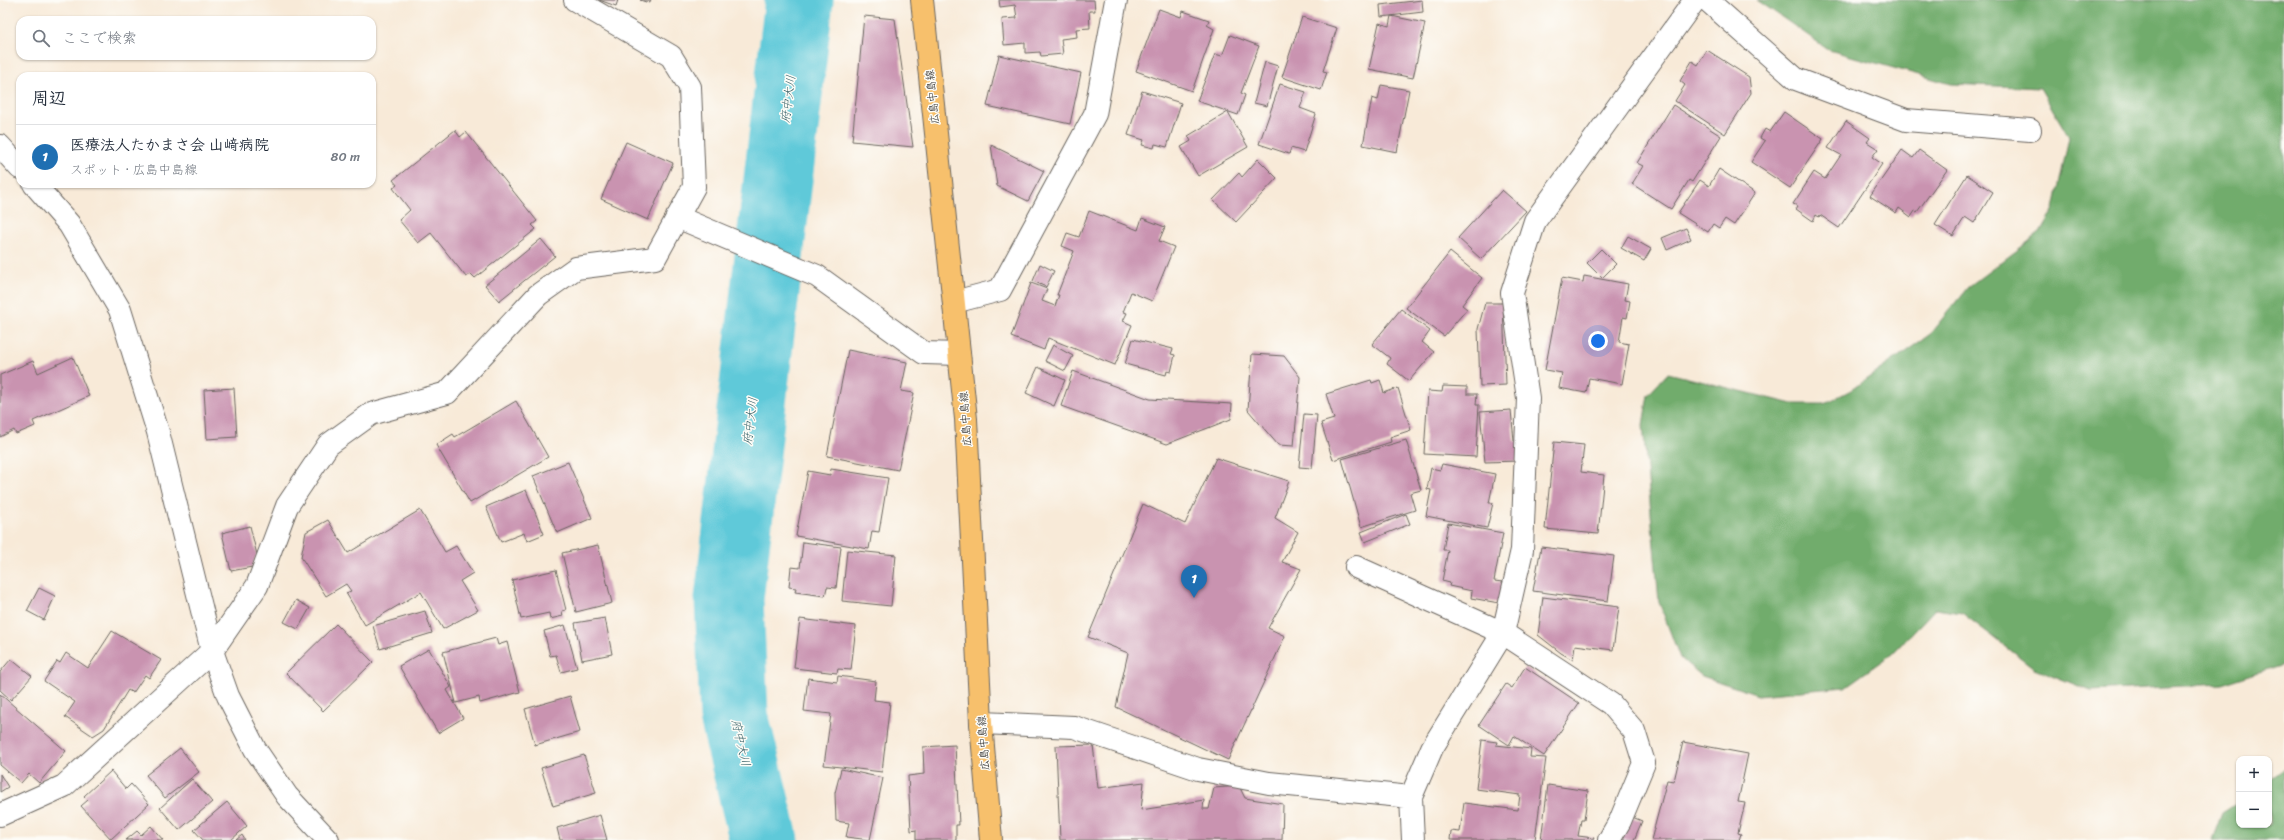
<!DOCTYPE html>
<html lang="ja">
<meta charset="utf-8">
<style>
body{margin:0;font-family:Sriracha,"Klee One",sans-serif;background:#f6f6f7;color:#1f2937}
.controls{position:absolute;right:12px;bottom:12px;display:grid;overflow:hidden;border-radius:8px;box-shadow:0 1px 3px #0004}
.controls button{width:36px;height:36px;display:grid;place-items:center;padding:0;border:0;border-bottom:1px solid #e0e1e3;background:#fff;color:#1f2937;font:20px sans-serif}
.you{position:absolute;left:1598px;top:341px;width:14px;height:14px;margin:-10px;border:3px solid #fff;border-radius:50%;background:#1a73e8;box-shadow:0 0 0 6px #1a73e833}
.badge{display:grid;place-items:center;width:26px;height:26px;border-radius:50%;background:#1f6fb2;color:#fff;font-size:13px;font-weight:700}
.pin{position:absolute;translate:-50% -33px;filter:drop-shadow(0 1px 2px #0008)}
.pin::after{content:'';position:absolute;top:21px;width:14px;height:12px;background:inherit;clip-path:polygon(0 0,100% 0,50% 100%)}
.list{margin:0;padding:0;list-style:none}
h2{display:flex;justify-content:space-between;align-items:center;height:52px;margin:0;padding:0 16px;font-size:17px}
h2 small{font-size:13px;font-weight:400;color:#747a83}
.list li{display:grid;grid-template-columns:26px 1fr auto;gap:12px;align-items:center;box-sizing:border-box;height:64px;padding:0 16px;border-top:1px solid #e0e1e3}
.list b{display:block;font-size:15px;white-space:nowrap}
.list p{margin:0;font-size:13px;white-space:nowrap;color:#747a83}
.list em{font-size:13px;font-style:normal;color:#747a83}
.icon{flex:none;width:22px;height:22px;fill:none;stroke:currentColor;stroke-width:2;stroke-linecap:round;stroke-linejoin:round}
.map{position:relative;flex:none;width:2284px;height:840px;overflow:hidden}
.search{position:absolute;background:#fff;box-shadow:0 1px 3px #0004;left:16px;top:16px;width:360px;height:44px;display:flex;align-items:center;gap:10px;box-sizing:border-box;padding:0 14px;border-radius:12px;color:#747a83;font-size:15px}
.panel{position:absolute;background:#fff;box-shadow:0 1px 3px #0004;left:16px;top:72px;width:360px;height:116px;border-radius:12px}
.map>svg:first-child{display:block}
</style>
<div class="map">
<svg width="2284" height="840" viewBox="0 0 2284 840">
<rect width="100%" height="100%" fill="#fdfcf7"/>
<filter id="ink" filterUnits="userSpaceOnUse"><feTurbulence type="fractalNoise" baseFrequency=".025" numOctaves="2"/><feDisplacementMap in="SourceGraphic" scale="8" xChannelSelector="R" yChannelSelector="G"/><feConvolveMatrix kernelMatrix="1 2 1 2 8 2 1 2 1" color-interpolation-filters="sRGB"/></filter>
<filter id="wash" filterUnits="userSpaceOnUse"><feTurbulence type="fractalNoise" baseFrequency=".012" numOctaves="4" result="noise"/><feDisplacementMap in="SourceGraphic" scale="16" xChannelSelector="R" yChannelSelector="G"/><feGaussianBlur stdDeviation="0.9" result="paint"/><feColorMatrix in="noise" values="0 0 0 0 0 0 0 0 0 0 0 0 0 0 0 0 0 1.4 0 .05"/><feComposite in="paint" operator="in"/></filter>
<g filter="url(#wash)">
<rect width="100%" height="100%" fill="#f8ead8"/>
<path fill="#71ac6c" stroke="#466444" d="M 1757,0 L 2284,0 L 2284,664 L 2222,684 L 2091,691 L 2034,668 L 1962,613 L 1935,609 L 1893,653 L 1845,687 L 1758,695 L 1702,676 L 1680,658 L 1659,602 L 1643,425 L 1648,395 L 1668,373 L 1793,404 L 1824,404 L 1851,390 L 1929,335 L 1968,287 L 2040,233 L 2054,209 L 2069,137 L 2040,88 L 1951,84 L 1829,50 Z
M 2284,769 L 2284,840 L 2212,840 L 2222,813 L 2239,802 L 2239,825 L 2269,825 L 2269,780 Z"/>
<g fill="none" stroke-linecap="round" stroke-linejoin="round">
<path stroke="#5fc9d9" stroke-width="69" d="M 764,840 L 734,716 L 729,599 L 799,0"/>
</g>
<g id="blocks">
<path fill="#c993b0" d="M 599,0 L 618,0 L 616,6 Z
M 640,0 L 651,0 L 649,3 Z
M 999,0 L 1094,0 L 1095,11 L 1089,11 L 1090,28 L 1076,29 L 1077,37 L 1061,39 L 1063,54 L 1041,56 L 1040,52 L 1025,53 L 1025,43 L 1004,45 L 1002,19 L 1017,18 L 1015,5 L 1000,7 Z
M 1422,0 L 1423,12 L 1381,17 L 1380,5 Z
M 1159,9 L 1181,17 L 1183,11 L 1209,20 L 1207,25 L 1214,29 L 1192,91 L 1136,71 Z
M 864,16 L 895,19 L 913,147 L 852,141 Z
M 1391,16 L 1425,23 L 1413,78 L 1369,69 L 1379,23 L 1389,26 Z
M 1302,17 L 1337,28 L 1323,71 L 1327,72 L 1321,90 L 1282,77 Z
M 1230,35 L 1259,46 L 1241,93 L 1245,95 L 1238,115 L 1197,101 L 1215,54 L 1222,56 Z
M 1707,50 L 1749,77 L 1751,93 L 1725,134 L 1675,101 L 1685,85 L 1680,81 L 1692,61 L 1698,65 Z
M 999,55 L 1081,73 L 1070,124 L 987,106 Z
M 1265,62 L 1278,66 L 1267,106 L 1254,103 Z
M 1280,84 L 1306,92 L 1300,108 L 1316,114 L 1304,152 L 1291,148 L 1289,154 L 1259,144 Z
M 1381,85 L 1409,90 L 1397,152 L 1363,145 L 1372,98 L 1378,100 Z
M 1142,91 L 1181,103 L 1167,147 L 1155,144 L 1154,148 L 1142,145 L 1144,140 L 1128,135 Z
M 1673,105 L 1721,136 L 1692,182 L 1689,180 L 1671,209 L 1632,184 L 1643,166 L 1637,163 Z
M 1228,112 L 1248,147 L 1198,176 L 1181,147 L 1191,141 L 1188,136 Z
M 1784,112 L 1823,139 L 1790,188 L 1751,162 L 1765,141 L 1760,138 L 1765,129 L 1770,132 Z
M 1846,121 L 1870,138 L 1867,142 L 1878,149 L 1872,157 L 1882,164 L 1839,228 L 1820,215 L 1819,217 L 1816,215 L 1813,221 L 1796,209 L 1798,206 L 1793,204 L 1814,172 L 1825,179 L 1841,155 L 1828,148 Z
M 455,130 L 460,137 L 466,132 L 537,221 L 532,225 L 536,229 L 475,278 L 471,274 L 466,277 L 431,233 L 418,243 L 399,220 L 410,210 L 393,188 L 397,185 L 393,180 Z
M 626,142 L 673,163 L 648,220 L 601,199 Z
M 991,145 L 1044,171 L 1028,201 L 997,186 Z
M 1902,150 L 1913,158 L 1919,150 L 1947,170 L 1917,212 L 1915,211 L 1911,217 L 1899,208 L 1896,213 L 1870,196 Z
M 1258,159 L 1277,178 L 1236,222 L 1213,200 L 1239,173 L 1242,177 Z
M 1719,169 L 1755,193 L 1734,225 L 1725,219 L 1719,228 L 1713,224 L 1708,232 L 1678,213 L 1700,180 L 1709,186 Z
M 1967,175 L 1993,192 L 1974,223 L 1965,217 L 1953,236 L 1935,225 Z
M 1502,190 L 1526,211 L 1481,259 L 1458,238 Z
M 1089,211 L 1138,230 L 1142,218 L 1165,227 L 1159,241 L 1174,247 L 1152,301 L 1131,292 L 1123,312 L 1127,313 L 1123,321 L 1132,325 L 1115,365 L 1048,338 L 1044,350 L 1011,337 L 1031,283 L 1047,289 L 1042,301 L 1055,306 L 1059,295 L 1057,295 L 1074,251 L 1062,246 L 1067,233 L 1079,237 Z
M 1686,228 L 1691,239 L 1667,250 L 1662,238 Z
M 1628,236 L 1651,249 L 1644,261 L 1621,248 Z
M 541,239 L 555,256 L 499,301 L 485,285 Z
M 1601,249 L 1616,264 L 1602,278 L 1587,263 Z
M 1450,252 L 1482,278 L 1462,305 L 1467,309 L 1444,336 L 1406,308 Z
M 1040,264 L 1054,271 L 1046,287 L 1033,281 Z
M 1584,276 L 1628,284 L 1625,300 L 1630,301 L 1627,318 L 1623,317 L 1619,342 L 1629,344 L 1622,384 L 1589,378 L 1586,393 L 1559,388 L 1562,373 L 1545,370 L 1562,278 L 1583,282 Z
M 1485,303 L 1503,303 L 1506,385 L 1480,386 L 1478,329 Z
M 1401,309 L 1430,331 L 1422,342 L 1434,352 L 1409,381 L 1387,364 L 1390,358 L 1372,344 Z
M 1133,339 L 1173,349 L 1171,354 L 1175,355 L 1171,372 L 1167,371 L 1166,375 L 1125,364 Z
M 1053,345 L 1073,356 L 1065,371 L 1045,361 Z
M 848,350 L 907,362 L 901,391 L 914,393 L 898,470 L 827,456 Z
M 1252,354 L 1284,356 L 1300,377 L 1294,446 L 1278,445 L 1248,410 Z
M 73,357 L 89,396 L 33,421 L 35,426 L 28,429 L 16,434 L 14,430 L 0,437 L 0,375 L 33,361 L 38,373 Z
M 1038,367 L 1065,380 L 1054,406 L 1026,393 Z
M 1073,371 L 1150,399 L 1232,404 L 1231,419 L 1167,444 L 1061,406 Z
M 1371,380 L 1372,383 L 1380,380 L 1384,393 L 1398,388 L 1411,430 L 1390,437 L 1391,442 L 1333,460 L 1321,423 L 1334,419 L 1326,394 Z
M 1443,386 L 1467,387 L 1467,394 L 1477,394 L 1476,405 L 1479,405 L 1476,457 L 1424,454 L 1428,391 L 1442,392 Z
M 234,388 L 237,437 L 207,439 L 204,390 Z
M 516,401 L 548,457 L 470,503 L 436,445 L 453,434 L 455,437 Z
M 1511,410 L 1514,441 L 1518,441 L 1518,461 L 1485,462 L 1480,412 Z
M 1304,414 L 1317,415 L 1312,468 L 1299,467 Z
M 1406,440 L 1421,490 L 1410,493 L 1415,510 L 1361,527 L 1342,459 Z
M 1554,442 L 1584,445 L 1581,472 L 1604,475 L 1598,534 L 1545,529 Z
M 1216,458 L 1289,481 L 1275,518 L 1298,532 L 1282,562 L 1301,569 L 1268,628 L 1285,636 L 1228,760 L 1116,707 L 1128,653 L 1088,637 L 1143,504 L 1185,524 Z
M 568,462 L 592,518 L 557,533 L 533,476 Z
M 1442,464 L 1495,474 L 1489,503 L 1493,503 L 1487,528 L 1426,516 L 1431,490 L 1427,489 L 1431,468 L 1440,470 Z
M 831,469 L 888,478 L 879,532 L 872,531 L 869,549 L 796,536 L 808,471 L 830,475 Z
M 526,490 L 544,534 L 527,541 L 524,533 L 501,542 L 486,507 Z
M 420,510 L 445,552 L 456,546 L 473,573 L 460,581 L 478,610 L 443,629 L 421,592 L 365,625 L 346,593 L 351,591 L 346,584 L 326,596 L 301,557 L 306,532 L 328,520 L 348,553 Z
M 1406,514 L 1410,524 L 1365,542 L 1361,532 Z
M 1448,523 L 1503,533 L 1494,581 L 1503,582 L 1499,603 L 1471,598 L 1472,591 L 1449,586 L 1450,583 L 1442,581 L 1448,550 L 1443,550 Z
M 250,526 L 257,555 L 252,567 L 231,571 L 222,533 Z
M 803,542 L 841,547 L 836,588 L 827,587 L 825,596 L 795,592 L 796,588 L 789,587 L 791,567 L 800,568 Z
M 598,545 L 612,603 L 576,612 L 562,553 Z
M 1541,547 L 1614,556 L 1608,601 L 1533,591 Z
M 847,550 L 896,555 L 891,606 L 842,601 Z
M 556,570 L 566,610 L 562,611 L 563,616 L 550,619 L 549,613 L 521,619 L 512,580 Z
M 39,588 L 55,596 L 44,620 L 27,611 Z
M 1543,597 L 1619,607 L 1613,650 L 1575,645 L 1573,660 L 1561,653 L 1538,635 Z
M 296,600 L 310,608 L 298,629 L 284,622 Z
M 425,611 L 432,633 L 380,649 L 373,626 Z
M 605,618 L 612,654 L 582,660 L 575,623 Z
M 800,619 L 856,626 L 851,670 L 838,669 L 837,673 L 794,668 Z
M 336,624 L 373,662 L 323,711 L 286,673 Z
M 565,625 L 577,668 L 561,672 L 556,655 L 550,656 L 544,631 Z
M 112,631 L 161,660 L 149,678 L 145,675 L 133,693 L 128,690 L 104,729 L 93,736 L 65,717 L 75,702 L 44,681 L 57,661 L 60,663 L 66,653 L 88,668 Z
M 496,638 L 498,645 L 507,642 L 520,692 L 480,703 L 479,697 L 456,703 L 443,652 Z
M 429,649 L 451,687 L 447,690 L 463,718 L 438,733 L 399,666 Z
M 11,659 L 32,676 L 11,700 L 0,690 L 0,672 Z
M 1525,667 L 1579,703 L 1544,756 L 1514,736 L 1509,745 L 1479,725 L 1506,684 L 1512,688 Z
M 838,676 L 876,681 L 874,700 L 890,702 L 882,772 L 824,765 L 831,714 L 804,711 L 808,678 L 837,682 Z
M 0,694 L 66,751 L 39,783 L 29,774 L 21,783 L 0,765 Z
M 570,696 L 580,732 L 535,745 L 525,709 Z
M 1482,740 L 1497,742 L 1496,745 L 1531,749 L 1530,757 L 1546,758 L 1535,840 L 1450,840 L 1451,831 L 1460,832 L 1464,803 L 1518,810 L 1520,795 L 1476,789 Z
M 1683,742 L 1748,754 L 1738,802 L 1745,803 L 1738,833 L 1741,834 L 1739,840 L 1651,840 L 1667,780 L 1674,781 Z
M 955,745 L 959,825 L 956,825 L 956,840 L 916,840 L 916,830 L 911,831 L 908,776 L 924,774 L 923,747 Z
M 1093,745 L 1098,788 L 1144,782 L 1141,810 L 1204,800 L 1203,809 L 1209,809 L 1214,788 L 1239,786 L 1245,798 L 1283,804 L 1282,840 L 1060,840 L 1056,746 Z
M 180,748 L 199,772 L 165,798 L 146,775 Z
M 584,755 L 596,793 L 553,806 L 541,768 Z
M 841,769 L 883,778 L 870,840 L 846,837 L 849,823 L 836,821 L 835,793 Z
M 111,771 L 126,789 L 131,784 L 149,804 L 111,839 L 81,806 L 88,800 L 84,796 Z
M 0,774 L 8,787 L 0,792 Z
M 192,779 L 212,802 L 179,830 L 160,808 Z
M 1548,785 L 1588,791 L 1584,820 L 1581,820 L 1578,836 L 1594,838 L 1593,840 L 1541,840 Z
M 227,802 L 247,826 L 231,840 L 203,840 L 194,830 Z
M 600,815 L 607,840 L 560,840 L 557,828 Z
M 1630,816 L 1642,821 L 1634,840 L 1621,840 Z
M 151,826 L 163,840 L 126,840 L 137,831 L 141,835 Z
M 242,835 L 245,840 L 236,840 Z"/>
</g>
</g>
<g filter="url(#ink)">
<use href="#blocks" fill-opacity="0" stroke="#69645e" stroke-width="1"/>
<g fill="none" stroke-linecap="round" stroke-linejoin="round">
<defs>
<path id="minor" d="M 1707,0 L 1796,79 L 1906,120 L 2030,130
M 677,217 L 817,276 L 924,353 L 959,354
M 954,302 L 1000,290 L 1095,114 L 1116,0
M 1356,567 L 1503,633 L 1611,704 L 1634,731 L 1644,763 L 1620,821 L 1609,840
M 981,723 L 1074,727 L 1198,769 L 1269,783 L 1411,797
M 0,815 L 64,786 L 212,651 L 257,586 L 287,506 L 328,445 L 371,414 L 447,393 L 538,295 L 576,268 L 655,258 L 694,187 L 690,87 L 671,56 L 575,0
M 1413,840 L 1411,797 L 1432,748 L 1503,633 L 1522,550 L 1528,398 L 1512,293 L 1535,221 L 1695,0"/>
<path id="tertiary" d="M 0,146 L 20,168
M 34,184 L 69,224 L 120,310 L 158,432 L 212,651 L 228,696 L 255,749 L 287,796 L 328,840"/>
<path id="primary" d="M 922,0 L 966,419 L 981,723 L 991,840"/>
</defs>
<use href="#minor" stroke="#69645e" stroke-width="24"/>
<use href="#tertiary" stroke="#69645e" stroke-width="24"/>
<use href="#primary" stroke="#69645e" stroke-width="24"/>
<use href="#minor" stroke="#fff" stroke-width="22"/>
<use href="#tertiary" stroke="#fff" stroke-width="22"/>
<use href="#primary" stroke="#f7c06c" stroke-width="22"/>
</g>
</g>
<g text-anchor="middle" stroke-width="3" stroke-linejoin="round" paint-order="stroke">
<g font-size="11" fill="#1c1c1c" stroke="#fdfcf7">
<text transform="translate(932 97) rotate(-96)" y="4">広島中島線</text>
<text transform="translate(965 419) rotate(-94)" y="4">広島中島線</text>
<text transform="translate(983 743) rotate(-94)" y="4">広島中島線</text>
</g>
<g font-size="12" font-style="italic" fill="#376168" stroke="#fdfcf7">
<text transform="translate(788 99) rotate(-83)" y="4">府中大川</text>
<text transform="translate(750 421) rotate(-83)" y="4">府中大川</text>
<text transform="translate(741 743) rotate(77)" y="4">府中大川</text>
</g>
</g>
</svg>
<div class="controls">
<button>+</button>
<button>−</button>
</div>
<div class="you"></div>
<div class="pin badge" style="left:1194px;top:598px">1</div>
<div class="search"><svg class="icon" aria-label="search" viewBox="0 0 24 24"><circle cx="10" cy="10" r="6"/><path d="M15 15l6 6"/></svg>ここで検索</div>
<section class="panel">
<h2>周辺<small></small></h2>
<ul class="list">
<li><span class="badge">1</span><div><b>医療法人たかまさ会 山﨑病院</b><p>スポット · 広島中島線</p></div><em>80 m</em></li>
</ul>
</section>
</div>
